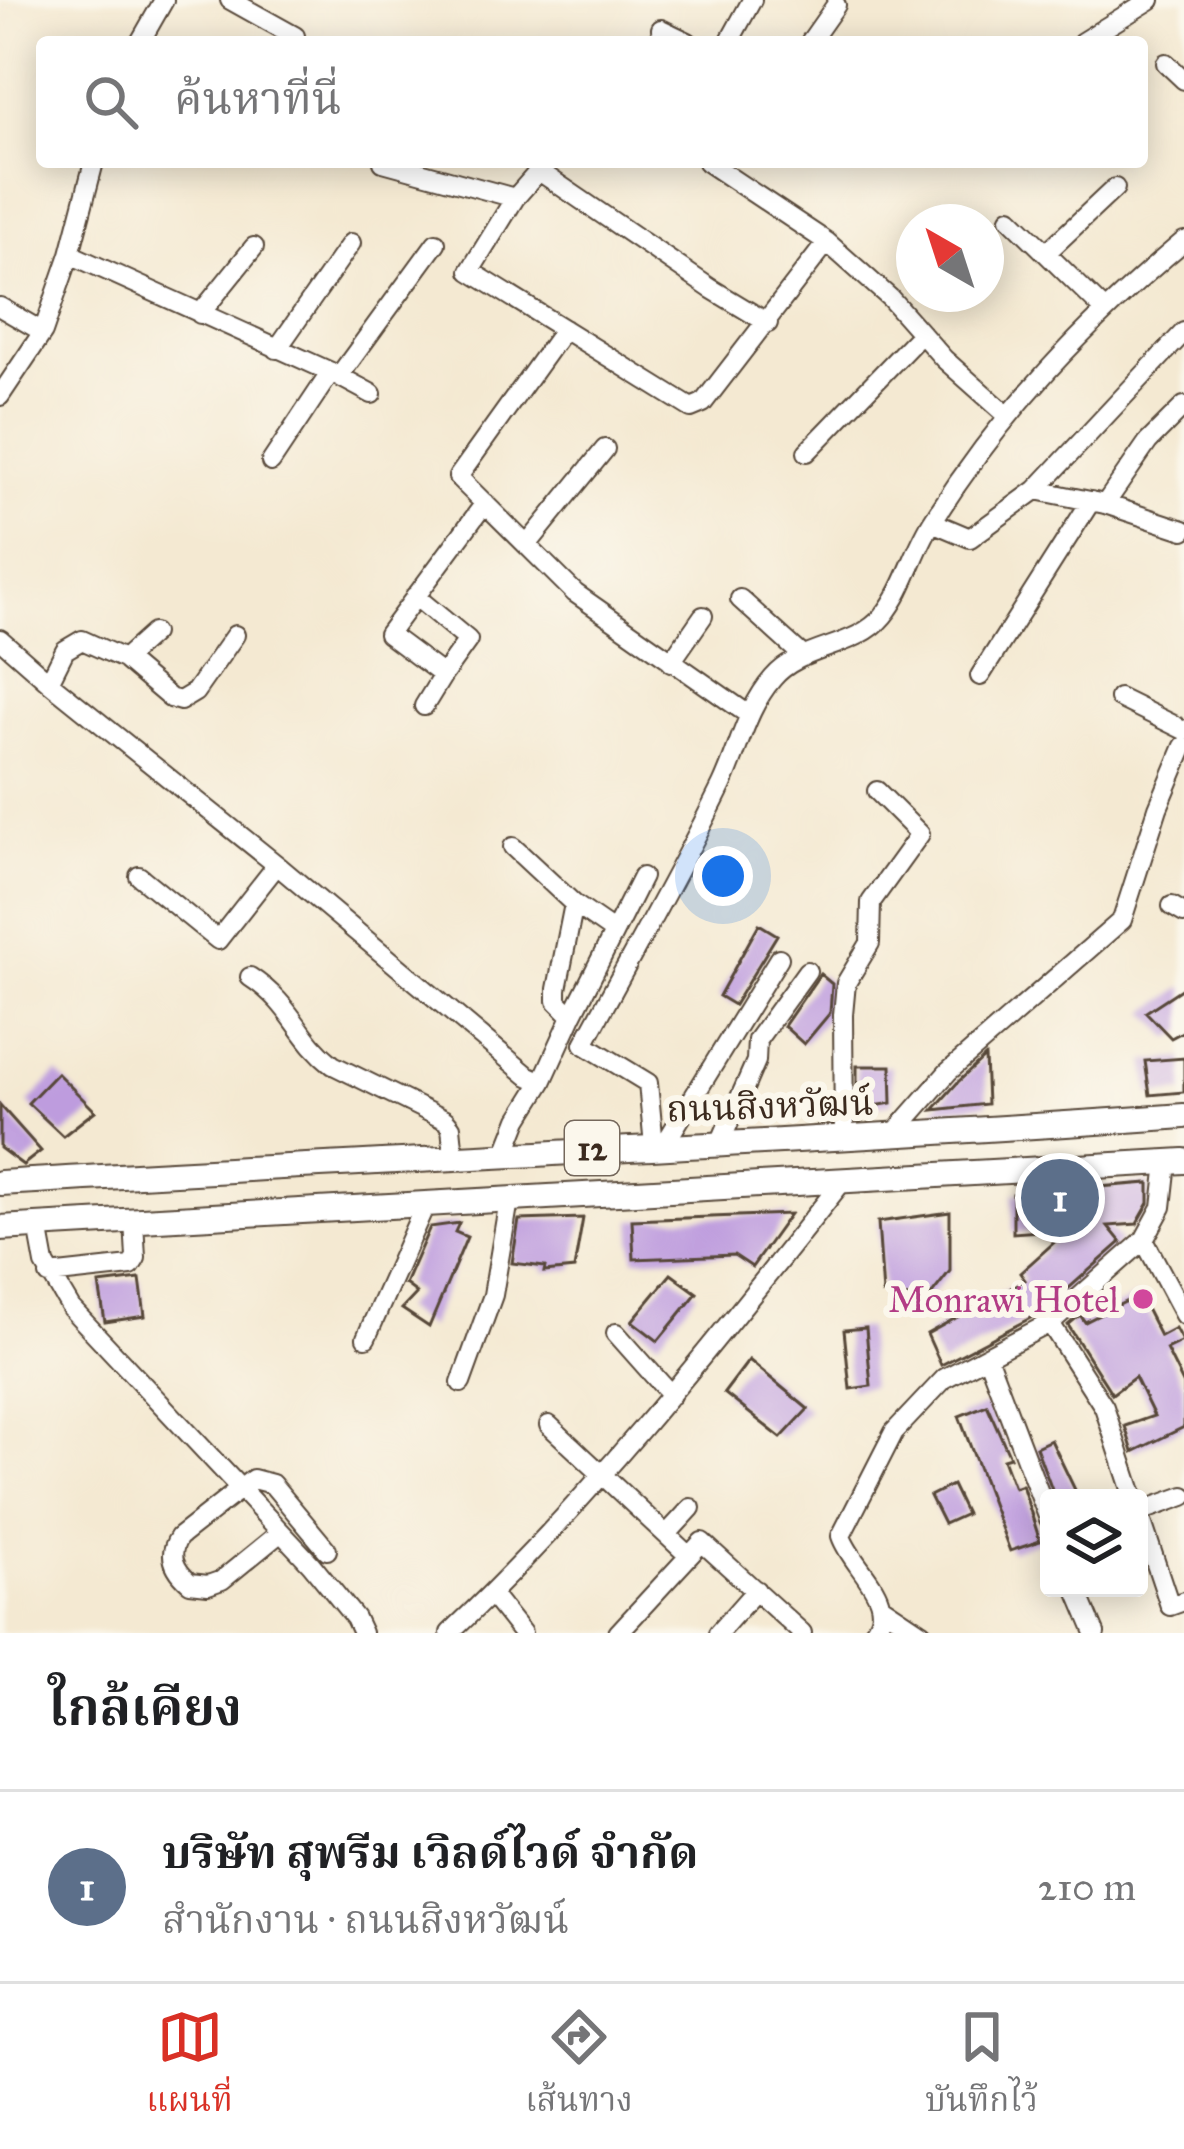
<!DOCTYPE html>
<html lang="th">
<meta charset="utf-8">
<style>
body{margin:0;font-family:"IM FELL Great Primer","Noto Serif Thai",serif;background:#f2f2f2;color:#202124}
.controls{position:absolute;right:36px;bottom:36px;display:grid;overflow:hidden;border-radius:12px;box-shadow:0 6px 30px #0003}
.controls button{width:108px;height:108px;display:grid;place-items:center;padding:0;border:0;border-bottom:3px solid #e0e0e0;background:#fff;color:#202124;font:60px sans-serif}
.compass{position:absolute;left:896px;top:204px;width:108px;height:108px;border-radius:50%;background:#fff;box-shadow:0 6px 30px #0003;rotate:321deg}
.you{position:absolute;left:723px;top:876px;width:42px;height:42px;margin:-30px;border:9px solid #fff;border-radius:50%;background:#1a73e8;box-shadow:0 0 0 18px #1a73e833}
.badge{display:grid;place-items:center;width:78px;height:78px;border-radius:50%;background:#d93025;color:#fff;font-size:39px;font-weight:700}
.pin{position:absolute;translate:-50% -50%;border:6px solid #fff;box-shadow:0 3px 12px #0006}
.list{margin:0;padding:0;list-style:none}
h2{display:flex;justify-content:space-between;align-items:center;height:156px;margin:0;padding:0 48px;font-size:51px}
h2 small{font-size:39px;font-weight:400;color:#757577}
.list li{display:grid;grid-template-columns:78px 1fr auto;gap:36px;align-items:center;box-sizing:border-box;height:192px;padding:0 48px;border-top:3px solid #e0e0e0}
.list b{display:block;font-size:45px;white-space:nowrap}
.list p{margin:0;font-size:39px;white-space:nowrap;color:#757577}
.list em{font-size:39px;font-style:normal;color:#757577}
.icon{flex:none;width:66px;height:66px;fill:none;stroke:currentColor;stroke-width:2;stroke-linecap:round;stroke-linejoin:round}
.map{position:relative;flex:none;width:1184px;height:1633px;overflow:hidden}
.search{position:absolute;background:#fff;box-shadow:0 6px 30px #0003;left:36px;right:36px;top:36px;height:132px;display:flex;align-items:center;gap:30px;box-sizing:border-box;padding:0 42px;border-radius:12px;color:#757577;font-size:45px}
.sheet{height:348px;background:#fff}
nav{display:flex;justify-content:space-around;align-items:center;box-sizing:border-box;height:168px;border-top:3px solid #e0e0e0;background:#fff;font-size:33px;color:#757577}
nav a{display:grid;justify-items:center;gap:6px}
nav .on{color:#d93025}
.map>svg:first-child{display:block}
</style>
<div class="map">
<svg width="1184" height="1633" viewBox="0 0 1184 1633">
<rect width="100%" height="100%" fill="#fbf7ec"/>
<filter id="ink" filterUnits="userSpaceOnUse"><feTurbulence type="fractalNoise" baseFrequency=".00833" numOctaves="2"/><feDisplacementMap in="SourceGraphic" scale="24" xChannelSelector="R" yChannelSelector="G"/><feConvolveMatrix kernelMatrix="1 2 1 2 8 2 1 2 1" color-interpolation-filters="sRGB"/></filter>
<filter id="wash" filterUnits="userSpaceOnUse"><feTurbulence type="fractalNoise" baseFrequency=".004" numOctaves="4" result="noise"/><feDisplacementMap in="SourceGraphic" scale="48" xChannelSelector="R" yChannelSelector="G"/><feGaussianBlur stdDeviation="2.7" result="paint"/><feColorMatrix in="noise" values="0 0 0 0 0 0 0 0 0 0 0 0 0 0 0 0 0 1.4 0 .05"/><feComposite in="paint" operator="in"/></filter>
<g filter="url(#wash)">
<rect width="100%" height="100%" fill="#f4e9d2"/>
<g id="blocks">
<path fill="#be9cde" d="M 759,924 L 777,935 L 734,1005 L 719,996 Z
M 820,974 L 832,984 L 830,1013 L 804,1044 L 784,1026 Z
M 1184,987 L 1184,1031 L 1171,1038 L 1146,1012 Z
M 985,1057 L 987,1104 L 933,1110 L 958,1082 Z
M 1184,1058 L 1184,1092 L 1150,1095 L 1145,1061 Z
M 857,1066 L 891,1066 L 892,1103 L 863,1108 L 863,1095 L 857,1096 Z
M 57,1073 L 95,1111 L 63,1136 L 28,1103 Z
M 0,1105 L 41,1151 L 23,1165 L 0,1148 Z
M 1149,1183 L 1149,1203 L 1137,1224 L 1108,1226 L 1121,1242 L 1061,1295 L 1038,1314 L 941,1365 L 927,1334 L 1025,1280 L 1020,1273 L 1069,1229 L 1013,1233 L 1013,1194 Z
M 950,1212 L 950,1271 L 928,1299 L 883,1294 L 878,1222 Z
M 790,1214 L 752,1267 L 734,1255 L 634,1259 L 632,1220 Z
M 583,1218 L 574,1269 L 544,1272 L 545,1267 L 512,1263 L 519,1220 Z
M 459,1223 L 455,1232 L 467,1237 L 429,1327 L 402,1309 L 417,1293 L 405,1284 L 430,1227 Z
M 671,1274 L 697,1293 L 658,1341 L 632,1321 Z
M 140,1279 L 145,1316 L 105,1322 L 99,1284 Z
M 1139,1295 L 1160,1336 L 1175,1328 L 1182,1341 L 1166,1349 L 1184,1385 L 1184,1427 L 1133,1452 L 1125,1426 L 1154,1416 L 1135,1377 L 1112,1394 L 1068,1325 L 1080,1315 L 1085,1322 Z
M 866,1328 L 871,1386 L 850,1389 L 844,1330 Z
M 749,1360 L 808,1409 L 781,1438 L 724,1393 Z
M 987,1405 L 1010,1457 L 1003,1459 L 1014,1488 L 1022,1485 L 1040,1541 L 1010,1551 L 959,1416 Z
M 1051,1440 L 1077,1494 L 1067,1498 L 1055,1498 L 1036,1447 Z
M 952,1485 L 966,1514 L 944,1524 L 930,1496 Z"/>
</g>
</g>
<g filter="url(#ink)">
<use href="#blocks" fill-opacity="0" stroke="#574739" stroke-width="3"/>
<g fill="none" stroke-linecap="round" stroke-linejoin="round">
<defs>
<path id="minor" d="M 230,0 L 295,36
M 661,29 L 688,42
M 140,42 L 164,0
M 729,42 L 752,0
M 810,42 L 836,5
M 1082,42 L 1150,0
M 1166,63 L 1184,80
M 383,162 L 515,198 L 545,164
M 707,162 L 827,242 L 890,298 L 944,359 L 1007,415
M 539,171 L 710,288 L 768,323
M 515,198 L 470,271 L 691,408 L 703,403 L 827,242
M 1010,218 L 1103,309
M 1046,253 L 1115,188
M 70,254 L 331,372 L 372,394
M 0,307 L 43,332
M 200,314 L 254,247
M 564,329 L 458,477 L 575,593 L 749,715
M 277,349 L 351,243
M 339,376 L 436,243
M 0,396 L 43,332 L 70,254 L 94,162
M 807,452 L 921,334
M 271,462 L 331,372
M 1036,490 L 1184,332
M 1105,504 L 1148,442 L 1184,406
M 932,522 L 970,538 L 1036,490 L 1105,504 L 1184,530
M 527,545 L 605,449
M 415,596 L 468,640 L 443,675
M 740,599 L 803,656
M 153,633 L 124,659 L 82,640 L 65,650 L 49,682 L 277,865 L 527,1075 L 542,1082 L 519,1119 L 506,1152
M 0,639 L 49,682
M 124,659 L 170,698 L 180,701 L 195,692 L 235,635
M 671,662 L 703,616
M 980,676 L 1091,501
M 1119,698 L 1184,730
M 424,706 L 443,675 L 388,634 L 485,503
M 513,847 L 574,904 L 557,989 L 557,1001 L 572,1016 L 542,1082
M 139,876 L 218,940 L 277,865
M 574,904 L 613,931
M 1172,906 L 1184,913
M 250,977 C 293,1005 297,1037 333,1065 L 445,1120 L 451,1127 L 454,1156
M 572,1016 L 642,877
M 891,1137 L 948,1072 L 1122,920 L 1158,808 L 1184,746
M 844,1138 L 843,1015 L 846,983 L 870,943 L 871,902 L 920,834 L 877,791
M 720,1143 L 756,1061 L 757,1040 L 807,971
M 664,1145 L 779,958
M 654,1146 L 648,1083 L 584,1044 C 630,958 679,873 722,785 C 739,749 746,709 773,678 C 801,645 856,649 883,616 C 906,588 914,549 934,519 C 1004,409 1085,324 1184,241
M 38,1226 L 45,1264 L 71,1308 L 311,1564 L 355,1618 L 362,1633
M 1144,1240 L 1184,1315
M 49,1275 L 131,1266 L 136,1258 L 134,1220
M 1050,1323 L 1104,1407 L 1134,1498
M 616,1333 L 671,1395
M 366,1338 L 425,1205
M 987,1356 L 1049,1519
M 461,1383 L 493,1295 L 509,1200
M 549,1425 L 689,1556
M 1139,1512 L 1184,1496
M 1139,1513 L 1170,1606 L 1184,1601
M 281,1532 L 222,1580 L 208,1585 L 190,1583 C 175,1570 167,1555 179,1537 L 253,1479 L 272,1484 L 327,1550
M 667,1534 L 691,1508
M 1076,1588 L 1095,1633
M 491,1594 L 522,1633
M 883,1607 L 922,1633
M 450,1633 C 595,1496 718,1338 842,1182
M 618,1633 L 702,1542 L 802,1633
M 718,1633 L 756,1590
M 872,1633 C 901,1600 852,1569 841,1536 L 894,1432 L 945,1378 L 1050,1323 L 1144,1240 L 1162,1207 L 1167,1162"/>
<path id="major" d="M 0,1183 C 395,1159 790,1144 1184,1116
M 0,1228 L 1184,1161"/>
</defs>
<use href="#minor" stroke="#574739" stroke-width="22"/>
<use href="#major" stroke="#574739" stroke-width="28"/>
<use href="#minor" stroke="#fff" stroke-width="18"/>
<use href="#major" stroke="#fff" stroke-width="24"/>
</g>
</g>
<circle fill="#d1479c" stroke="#fbf7ec" stroke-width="4.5" cx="1143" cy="1299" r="12"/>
<g text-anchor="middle" stroke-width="12" stroke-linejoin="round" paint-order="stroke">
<rect fill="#fbf7ec" stroke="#75685c" stroke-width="3" x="565" y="1121" width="54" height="54" rx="9"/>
<g font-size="33" font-weight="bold" fill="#3b2a1e">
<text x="592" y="1160">12</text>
</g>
<g font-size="36" fill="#3b2a1e" stroke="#fbf7ec">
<text transform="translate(770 1105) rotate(-2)" y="13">ถนนสิงหวัฒน์</text>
</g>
<g font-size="36" fill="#b23c85" stroke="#fbf7ec" text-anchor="end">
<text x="1119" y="1312">Monrawi Hotel</text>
</g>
</g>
</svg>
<div class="controls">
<button><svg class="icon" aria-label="layers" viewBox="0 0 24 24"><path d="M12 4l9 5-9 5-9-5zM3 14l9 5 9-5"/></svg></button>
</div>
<svg class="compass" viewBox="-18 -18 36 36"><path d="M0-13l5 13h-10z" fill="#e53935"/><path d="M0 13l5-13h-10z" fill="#757577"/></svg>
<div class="you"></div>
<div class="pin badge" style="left:1060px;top:1198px;background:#5c6f8a">1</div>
<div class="search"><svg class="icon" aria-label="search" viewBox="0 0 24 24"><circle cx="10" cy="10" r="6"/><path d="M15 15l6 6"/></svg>ค้นหาที่นี่</div>
</div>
<section class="sheet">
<h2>ใกล้เคียง<small></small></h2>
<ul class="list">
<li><span class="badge" style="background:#5c6f8a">1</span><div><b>บริษัท สุพรีม เวิลด์ไวด์ จำกัด</b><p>สำนักงาน · ถนนสิงหวัฒน์</p></div><em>210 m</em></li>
</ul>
</section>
<nav>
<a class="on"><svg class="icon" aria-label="map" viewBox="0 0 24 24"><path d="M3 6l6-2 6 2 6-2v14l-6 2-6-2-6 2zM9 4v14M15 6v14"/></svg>แผนที่</a>
<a><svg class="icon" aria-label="directions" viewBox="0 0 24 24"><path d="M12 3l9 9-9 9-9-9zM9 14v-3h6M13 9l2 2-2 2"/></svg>เส้นทาง</a>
<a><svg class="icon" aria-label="saved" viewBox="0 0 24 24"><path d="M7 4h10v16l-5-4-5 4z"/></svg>บันทึกไว้</a>
</nav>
